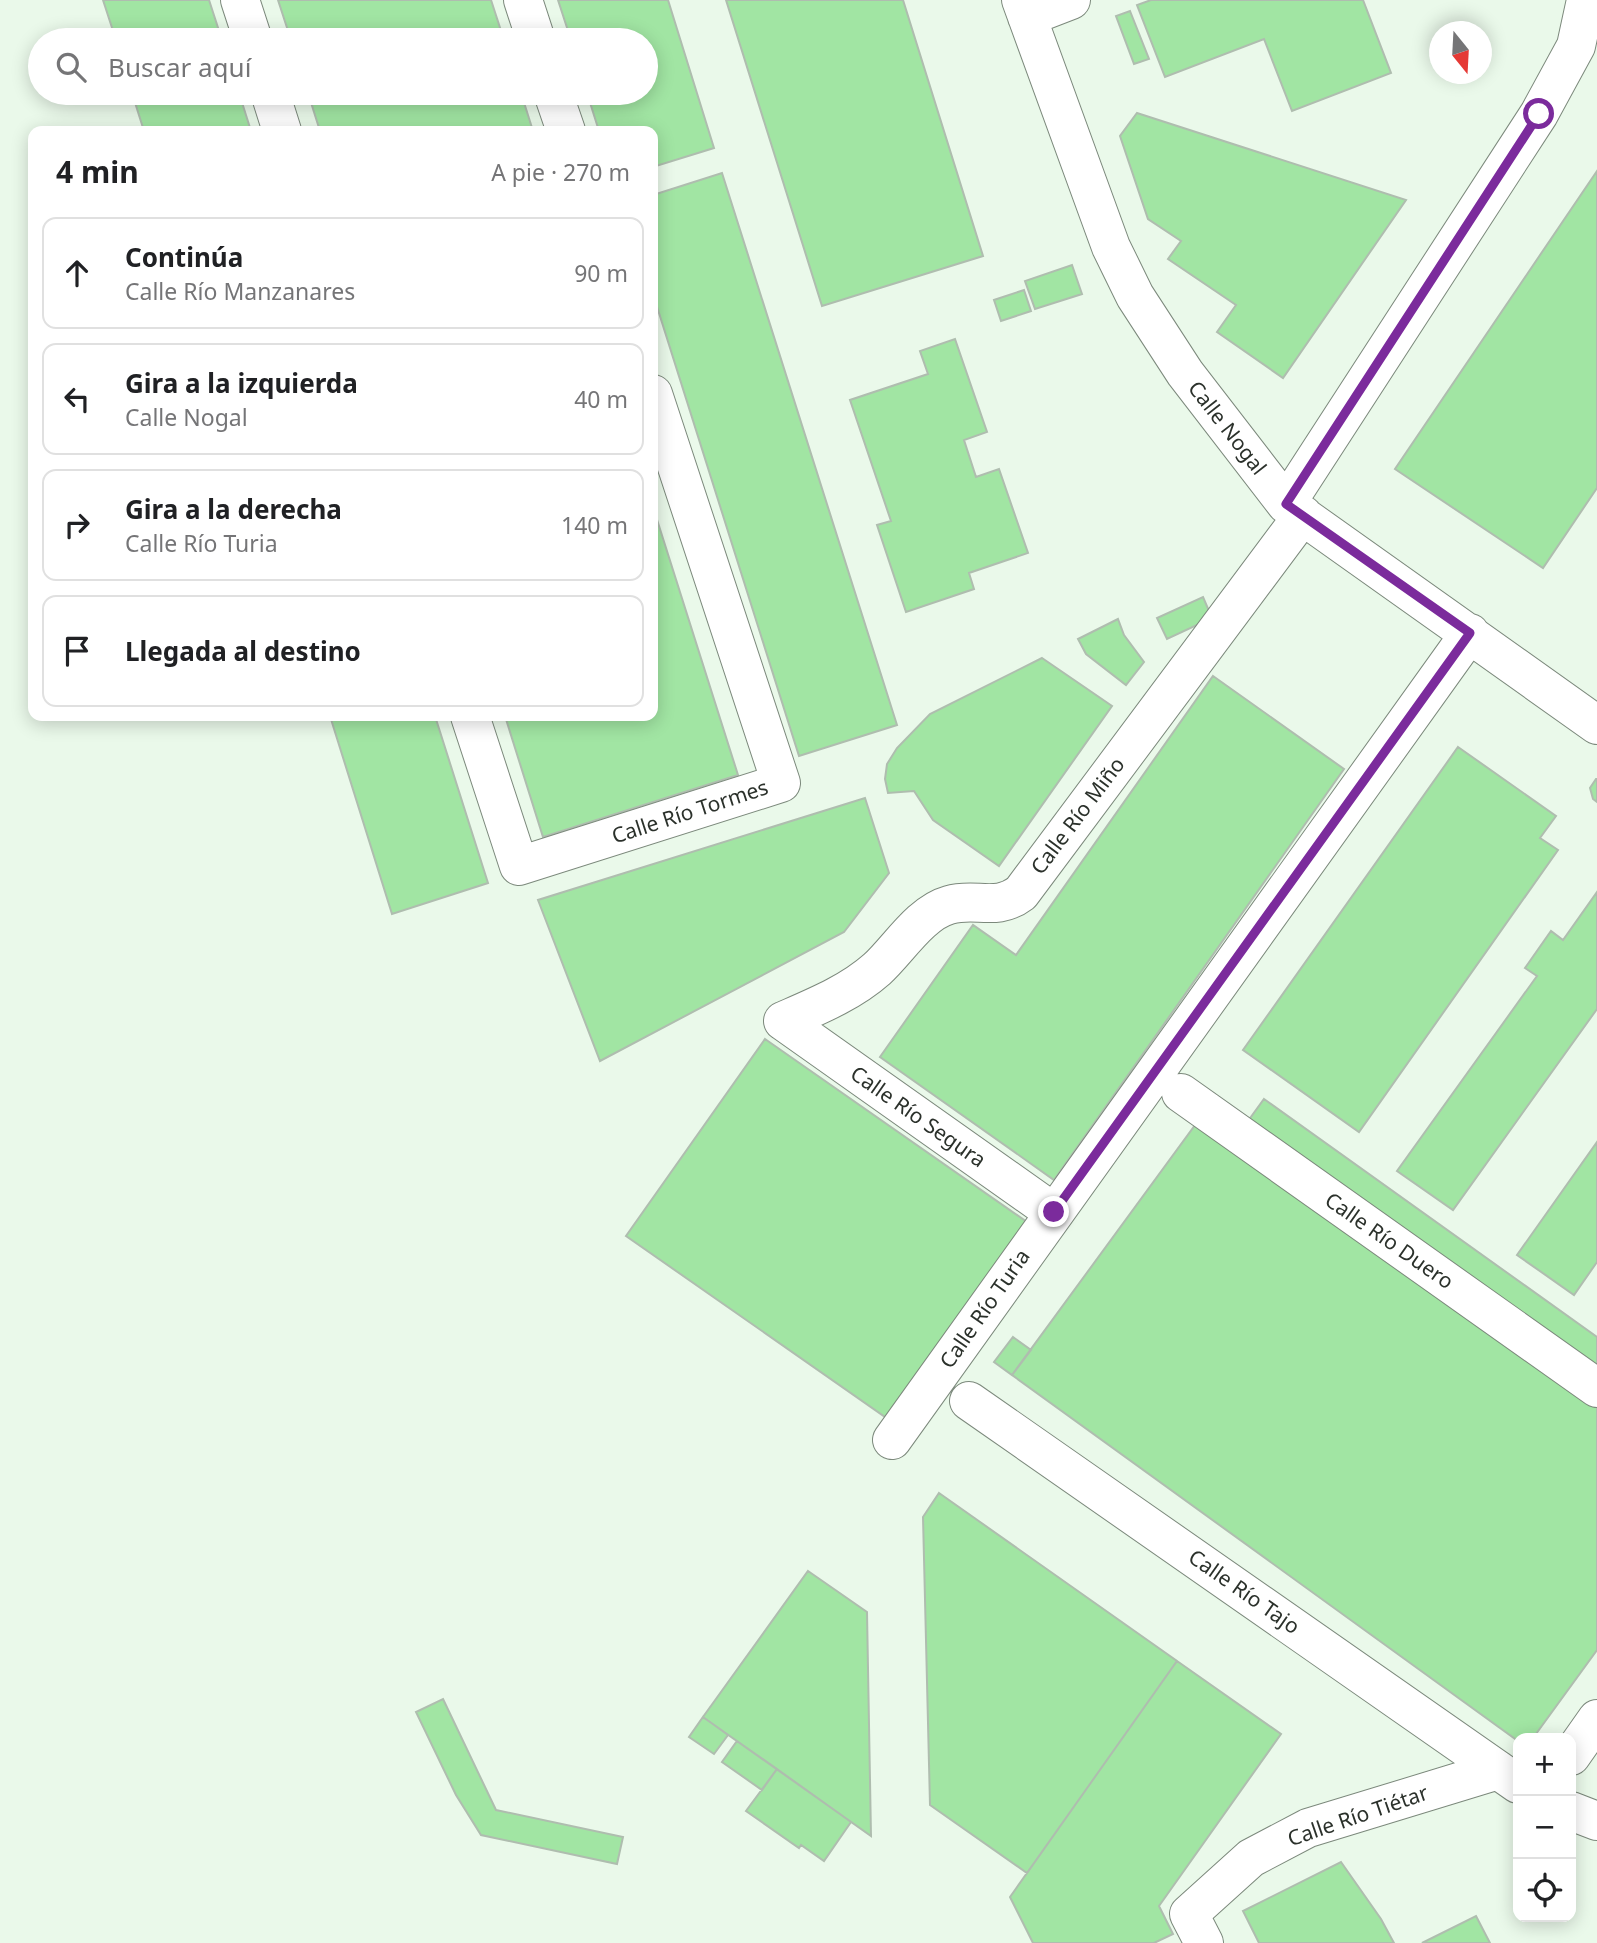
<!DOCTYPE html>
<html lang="es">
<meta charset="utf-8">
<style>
body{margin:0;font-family:"Noto Sans",sans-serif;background:#f6f6f6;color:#202124}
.controls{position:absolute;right:21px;bottom:21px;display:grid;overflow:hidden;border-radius:14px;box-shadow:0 4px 18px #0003}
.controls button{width:63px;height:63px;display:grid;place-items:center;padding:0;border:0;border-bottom:2px solid #e0e0e0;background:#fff;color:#202124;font:35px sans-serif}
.compass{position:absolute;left:1429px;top:21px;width:63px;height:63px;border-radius:50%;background:#fff;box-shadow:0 4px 18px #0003;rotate:162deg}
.stop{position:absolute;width:21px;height:21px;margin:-16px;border:5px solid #7b2b9c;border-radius:50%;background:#fff}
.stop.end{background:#7b2b9c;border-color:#fff;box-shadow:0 2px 7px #0008}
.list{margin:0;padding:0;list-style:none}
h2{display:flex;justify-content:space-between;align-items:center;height:91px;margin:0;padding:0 28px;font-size:30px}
h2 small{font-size:23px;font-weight:400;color:#757577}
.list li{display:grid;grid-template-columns:46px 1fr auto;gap:21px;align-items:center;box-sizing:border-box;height:112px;margin:0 14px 14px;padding:0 14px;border:2px solid #e0e0e0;border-radius:14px}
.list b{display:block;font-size:26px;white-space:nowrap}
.list p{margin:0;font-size:23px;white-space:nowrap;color:#757577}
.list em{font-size:23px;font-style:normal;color:#757577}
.icon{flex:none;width:38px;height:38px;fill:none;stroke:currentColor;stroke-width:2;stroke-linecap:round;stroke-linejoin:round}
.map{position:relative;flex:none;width:1597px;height:1943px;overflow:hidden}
.search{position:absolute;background:#fff;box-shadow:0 4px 18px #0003;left:28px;top:28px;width:630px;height:77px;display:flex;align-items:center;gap:18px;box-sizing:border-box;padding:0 24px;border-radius:38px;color:#757577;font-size:26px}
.panel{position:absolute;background:#fff;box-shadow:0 4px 18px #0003;left:28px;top:126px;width:630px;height:595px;border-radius:14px}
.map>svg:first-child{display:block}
</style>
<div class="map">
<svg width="1597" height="1943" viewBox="0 0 1597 1943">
<rect width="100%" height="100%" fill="#eaf9ea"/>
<path fill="#a1e5a3" stroke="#afbdaf" stroke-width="2" d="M 103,0 L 209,0 L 222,40 L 116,40 Z
M 278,0 L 491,0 L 504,40 L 291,40 Z
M 558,0 L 668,0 L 714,148 L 653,167 L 653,131 L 599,131 L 587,93 L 646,93 L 646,40 L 571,40 Z
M 726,0 L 903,0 L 983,256 L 822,306 Z
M 1151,0 L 1363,0 L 1391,73 L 1292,111 L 1264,39 L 1165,77 L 1137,5 Z
M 1130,11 L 1149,59 L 1134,64 L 1116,16 Z
M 132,93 L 239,93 L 251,131 L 144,131 Z
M 308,93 L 521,93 L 533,131 L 320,131 Z
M 1137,113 L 1406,200 L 1283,378 L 1217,332 L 1236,305 L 1168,259 L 1181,241 L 1148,219 L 1120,136 Z
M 1597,171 L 1597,488 L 1543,568 L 1395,469 Z
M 722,173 L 897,725 L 799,756 L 653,294 L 653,195 Z
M 1072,265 L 1082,294 L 1035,309 L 1025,281 Z
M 1024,290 L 1031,311 L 1001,321 L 994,300 Z
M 955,339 L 987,432 L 964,440 L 976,477 L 999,469 L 1028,553 L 969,573 L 974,589 L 906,612 L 877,525 L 891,521 L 850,400 L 928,374 L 920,351 Z
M 653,507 L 738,775 L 543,837 L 505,716 L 653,716 Z
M 1203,597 L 1212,618 L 1167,639 L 1157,618 Z
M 1118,619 L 1124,635 L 1144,662 L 1126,685 L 1086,654 L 1078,639 Z
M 1042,658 L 1112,706 L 999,866 L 933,820 L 914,791 L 888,793 L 885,779 L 887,764 L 897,748 L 930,714 Z
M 1213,676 L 1344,769 L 1054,1180 L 880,1057 L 973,925 L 1016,955 Z
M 330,716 L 435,716 L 488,883 L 392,914 Z
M 1458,747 L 1556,816 L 1540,838 L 1558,850 L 1359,1132 L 1243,1050 Z
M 1596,779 L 1597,779 L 1597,802 L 1593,799 L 1590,788 Z
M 865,798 L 889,873 L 844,932 L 600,1061 L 538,900 Z
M 1597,892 L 1597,1009 L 1453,1210 L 1397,1171 L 1537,976 L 1525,968 L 1551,931 L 1563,940 Z
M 765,1039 L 1027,1222 L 888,1419 L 626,1236 Z
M 1264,1099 L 1597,1337 L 1597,1370 L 1248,1121 Z
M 1201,1117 L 1597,1403 L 1597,1650 L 1533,1738 L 1518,1738 L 1518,1741 L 1012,1375 Z
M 1597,1142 L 1597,1262 L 1574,1295 L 1517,1255 Z
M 1013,1337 L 1031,1350 L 1012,1375 L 994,1362 Z
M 939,1493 L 1177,1661 L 1027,1873 L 930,1805 L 923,1517 Z
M 808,1571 L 867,1612 L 871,1836 L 703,1717 Z
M 1177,1661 L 1281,1734 L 1159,1906 L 1173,1934 L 1154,1943 L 1033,1943 L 1010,1897 Z
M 443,1699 L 496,1810 L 623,1837 L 617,1864 L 481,1835 L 456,1795 L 416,1712 Z
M 703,1717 L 728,1735 L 714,1754 L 689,1737 Z
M 737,1741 L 777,1769 L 762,1790 L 722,1762 Z
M 777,1769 L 851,1822 L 824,1861 L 801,1845 L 799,1848 L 746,1811 Z
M 1341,1862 L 1381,1919 L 1394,1943 L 1259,1943 L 1243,1911 Z
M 1476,1916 L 1490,1943 L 1422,1943 Z"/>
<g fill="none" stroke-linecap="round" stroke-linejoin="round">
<defs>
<path id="minor" d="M 240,0 L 253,40
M 523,0 L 536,40
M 1021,0 L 1111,247 L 1135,296 L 1185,373 L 1286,504 L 1597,725
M 1027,17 L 1071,0
M 270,93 L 282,131
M 553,93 L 566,131
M 1286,504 L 1539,114 L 1576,46 L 1586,0
M 470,716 L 519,866 L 781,783 L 653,394
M 783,1021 C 815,1007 850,993 877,969 C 898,950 920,913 949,905 C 976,897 996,912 1021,893 L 1303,515
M 783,1021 L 1053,1212
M 1181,1093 L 1597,1388
M 969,1401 L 1518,1784
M 892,1440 L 1470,633
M 1571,1756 L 1597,1719
M 1571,1811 L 1597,1821
M 1204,1943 L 1189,1914 L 1251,1858 L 1308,1828 L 1498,1770"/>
</defs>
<use href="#minor" stroke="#7c897c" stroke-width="40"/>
<use href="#minor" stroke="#fff" stroke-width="38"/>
</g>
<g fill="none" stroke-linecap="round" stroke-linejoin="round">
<path stroke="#7b2b9c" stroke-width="9" d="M 1054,1212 L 1470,633 L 1286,504 L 1539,114"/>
</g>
<g text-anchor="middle" stroke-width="6" stroke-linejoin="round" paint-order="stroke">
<g font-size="21" fill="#2b312b" stroke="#fff">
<text transform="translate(1227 428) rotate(52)" y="7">Calle Nogal</text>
<text transform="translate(690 812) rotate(-18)" y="7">Calle Río Tormes</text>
<text transform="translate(1078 816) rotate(-53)" y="7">Calle Río Miño</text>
<text transform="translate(918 1117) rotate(35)" y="7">Calle Río Segura</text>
<text transform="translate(1389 1241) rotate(35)" y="7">Calle Río Duero</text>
<text transform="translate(985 1309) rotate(-55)" y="7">Calle Río Turia</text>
<text transform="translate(1244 1592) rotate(35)" y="7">Calle Río Tajo</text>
<text transform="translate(1358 1816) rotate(-19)" y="7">Calle Río Tiétar</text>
</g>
</g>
</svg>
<div class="controls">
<button>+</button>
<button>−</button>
<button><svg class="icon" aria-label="locate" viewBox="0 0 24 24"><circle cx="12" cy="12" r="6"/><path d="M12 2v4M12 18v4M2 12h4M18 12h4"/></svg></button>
</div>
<svg class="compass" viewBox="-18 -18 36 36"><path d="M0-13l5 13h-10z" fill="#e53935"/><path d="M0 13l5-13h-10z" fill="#757577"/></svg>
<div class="stop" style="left:1539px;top:114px"></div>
<div class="stop end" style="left:1054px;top:1212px"></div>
<div class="search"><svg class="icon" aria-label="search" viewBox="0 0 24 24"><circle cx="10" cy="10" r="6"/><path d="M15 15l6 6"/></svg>Buscar aquí</div>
<section class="panel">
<h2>4 min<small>A pie · 270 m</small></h2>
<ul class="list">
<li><svg class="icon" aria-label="ahead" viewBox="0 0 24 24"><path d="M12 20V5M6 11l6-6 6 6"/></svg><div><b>Continúa</b><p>Calle Río Manzanares</p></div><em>90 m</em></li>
<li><svg class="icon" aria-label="left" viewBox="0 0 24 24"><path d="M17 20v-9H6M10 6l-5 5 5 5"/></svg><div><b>Gira a la izquierda</b><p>Calle Nogal</p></div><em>40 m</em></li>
<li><svg class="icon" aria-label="right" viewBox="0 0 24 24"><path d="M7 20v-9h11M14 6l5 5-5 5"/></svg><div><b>Gira a la derecha</b><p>Calle Río Turia</p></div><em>140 m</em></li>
<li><svg class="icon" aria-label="arrive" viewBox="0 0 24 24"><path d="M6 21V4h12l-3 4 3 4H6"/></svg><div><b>Llegada al destino</b></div></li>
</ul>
</section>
</div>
